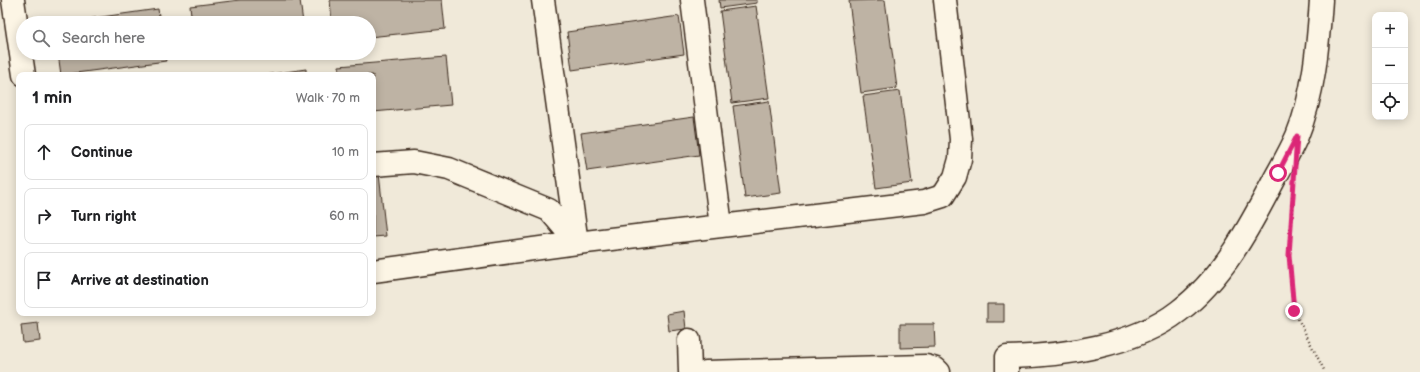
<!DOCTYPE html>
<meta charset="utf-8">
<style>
body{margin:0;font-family:"Balsamiq Sans",sans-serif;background:#f6f6f6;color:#202124}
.controls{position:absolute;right:12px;top:12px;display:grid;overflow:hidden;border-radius:8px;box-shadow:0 2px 10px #0003}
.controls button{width:36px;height:36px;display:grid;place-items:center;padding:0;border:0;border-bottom:1px solid #e0e0e0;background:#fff;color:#202124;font:20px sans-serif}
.stop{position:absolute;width:12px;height:12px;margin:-9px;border:3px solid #db2777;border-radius:50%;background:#fff}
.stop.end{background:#db2777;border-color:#fff;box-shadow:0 1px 4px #0008}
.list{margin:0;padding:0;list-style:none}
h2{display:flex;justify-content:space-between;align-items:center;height:52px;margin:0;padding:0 16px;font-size:17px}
h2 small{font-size:13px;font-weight:400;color:#757577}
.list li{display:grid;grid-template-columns:26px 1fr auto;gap:12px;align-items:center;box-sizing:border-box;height:56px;margin:0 8px 8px;padding:0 8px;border:1px solid #e0e0e0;border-radius:8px}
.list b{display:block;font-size:15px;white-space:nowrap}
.list em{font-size:13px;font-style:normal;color:#757577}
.icon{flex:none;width:22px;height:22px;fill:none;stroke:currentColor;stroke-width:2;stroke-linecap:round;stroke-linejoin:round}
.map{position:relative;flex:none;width:1420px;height:372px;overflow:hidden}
.search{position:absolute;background:#fff;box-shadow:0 2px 10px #0003;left:16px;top:16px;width:360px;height:44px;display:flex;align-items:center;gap:10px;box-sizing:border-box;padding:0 14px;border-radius:22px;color:#757577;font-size:15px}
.panel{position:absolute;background:#fff;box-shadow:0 2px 10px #0003;left:16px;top:72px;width:360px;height:244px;border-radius:8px}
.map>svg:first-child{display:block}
</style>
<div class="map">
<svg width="1420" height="372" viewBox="0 0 1420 372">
<rect width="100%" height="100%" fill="#f0e9d9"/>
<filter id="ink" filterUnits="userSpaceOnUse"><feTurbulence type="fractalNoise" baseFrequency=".025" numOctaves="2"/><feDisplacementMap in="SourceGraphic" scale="8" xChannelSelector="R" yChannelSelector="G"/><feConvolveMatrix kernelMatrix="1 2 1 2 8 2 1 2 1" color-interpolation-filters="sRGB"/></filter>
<g filter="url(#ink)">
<path fill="#beb3a4" stroke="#3b2a1e" d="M 240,0 L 300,0 L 303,23 L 192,23 L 190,6 Z
M 330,0 L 442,0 L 445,29 L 369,37 L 369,23 L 332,23 Z
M 719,0 L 757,0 L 757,3 L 720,8 Z
M 885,0 L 897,88 L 861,93 L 849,1 Z
M 756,6 L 769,98 L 732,103 L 720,11 Z
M 158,9 L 160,23 L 59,23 Z
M 679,16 L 684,54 L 572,70 L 567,32 Z
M 58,53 L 164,53 L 166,61 L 61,75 Z
M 446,57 L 451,105 L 373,112 L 373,75 L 340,75 L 339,66 Z
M 306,69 L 306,75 L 265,75 Z
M 900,91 L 912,183 L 876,188 L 863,96 Z
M 769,101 L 781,193 L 745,198 L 733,106 Z
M 694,117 L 699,155 L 587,171 L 581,133 Z
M 379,174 L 386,236 L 373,237 L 373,175 Z
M 987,304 L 1004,304 L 1004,322 L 987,322 Z
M 684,311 L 686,329 L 669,331 L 667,314 Z
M 38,323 L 40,341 L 23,343 L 21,325 Z
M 900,324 L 934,324 L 935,347 L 900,348 Z"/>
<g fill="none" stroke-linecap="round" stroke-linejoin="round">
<defs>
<path id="minor" d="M 13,0 L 24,75
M 543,0 L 577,243
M 692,0 L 721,226
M 373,165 L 414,162 L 449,169 L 549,210 L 577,243
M 373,271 L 577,243 L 924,202 L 943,196 L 955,177 L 960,159 L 961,139 L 945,0
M 689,340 L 690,372
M 706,372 L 926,366 L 936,369 L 939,372
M 1007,372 L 1007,357 C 1063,356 1134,346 1179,311 C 1222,279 1249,228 1273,182 C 1281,167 1290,152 1297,136 C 1314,95 1318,45 1321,0"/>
</defs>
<use href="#minor" stroke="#3b2a1e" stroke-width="25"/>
<path stroke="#3b2a1e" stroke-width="2.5" stroke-dasharray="1 3" stroke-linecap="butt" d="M 1293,192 L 1289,255 L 1294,311 L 1325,372"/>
<use href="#minor" stroke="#fcf5e5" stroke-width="22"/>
</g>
</g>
<g fill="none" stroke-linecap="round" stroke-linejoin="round" filter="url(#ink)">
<path stroke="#db2777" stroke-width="5" d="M 1278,173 L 1297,136 L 1289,255 L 1294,311"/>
</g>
</svg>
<div class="controls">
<button>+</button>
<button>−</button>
<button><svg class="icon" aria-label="locate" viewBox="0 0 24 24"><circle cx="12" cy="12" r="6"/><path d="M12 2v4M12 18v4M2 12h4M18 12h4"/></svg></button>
</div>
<div class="stop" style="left:1278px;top:173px"></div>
<div class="stop end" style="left:1294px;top:311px"></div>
<div class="search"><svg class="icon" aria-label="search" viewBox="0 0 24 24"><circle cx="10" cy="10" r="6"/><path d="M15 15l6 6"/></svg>Search here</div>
<section class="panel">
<h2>1 min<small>Walk · 70 m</small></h2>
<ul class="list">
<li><svg class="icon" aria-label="ahead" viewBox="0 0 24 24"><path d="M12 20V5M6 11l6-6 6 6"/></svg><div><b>Continue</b></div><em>10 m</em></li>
<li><svg class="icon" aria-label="right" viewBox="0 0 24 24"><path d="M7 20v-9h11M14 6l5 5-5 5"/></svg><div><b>Turn right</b></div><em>60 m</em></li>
<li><svg class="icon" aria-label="arrive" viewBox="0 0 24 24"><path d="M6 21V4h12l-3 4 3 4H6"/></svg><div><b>Arrive at destination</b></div></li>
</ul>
</section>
</div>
